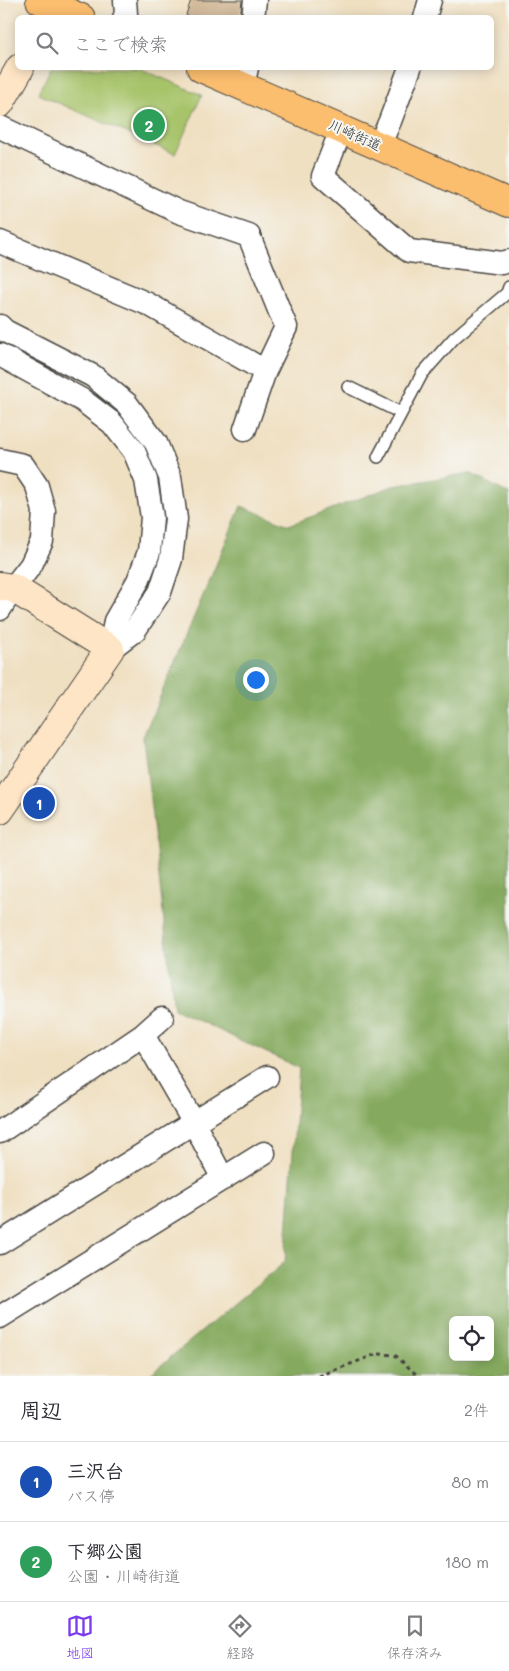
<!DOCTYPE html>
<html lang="ja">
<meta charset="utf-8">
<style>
body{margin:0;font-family:Mali,"Klee One",sans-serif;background:#f2f2f3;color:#2b2b33}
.controls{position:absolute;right:15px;bottom:15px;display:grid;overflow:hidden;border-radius:8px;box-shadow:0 2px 12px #0003}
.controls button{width:45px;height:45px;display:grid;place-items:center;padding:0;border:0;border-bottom:1px solid #e1e1e2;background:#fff;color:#2b2b33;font:25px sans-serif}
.you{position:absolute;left:255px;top:679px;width:18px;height:18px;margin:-12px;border:4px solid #fff;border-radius:50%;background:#1a73e8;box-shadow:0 0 0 8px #1a73e833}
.badge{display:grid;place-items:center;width:32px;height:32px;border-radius:50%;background:#7c3aed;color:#fff;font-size:16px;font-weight:700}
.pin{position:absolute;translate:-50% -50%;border:2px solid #fff;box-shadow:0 1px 5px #0006}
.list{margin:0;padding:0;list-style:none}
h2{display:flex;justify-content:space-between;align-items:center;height:65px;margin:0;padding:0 20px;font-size:21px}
h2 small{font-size:16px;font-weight:400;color:#7c7c81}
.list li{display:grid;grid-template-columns:32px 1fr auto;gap:15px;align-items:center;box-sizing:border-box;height:80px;padding:0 20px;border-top:1px solid #e1e1e2}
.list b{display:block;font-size:19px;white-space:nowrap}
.list p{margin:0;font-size:16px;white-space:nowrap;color:#7c7c81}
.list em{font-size:16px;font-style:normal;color:#7c7c81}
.icon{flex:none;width:28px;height:28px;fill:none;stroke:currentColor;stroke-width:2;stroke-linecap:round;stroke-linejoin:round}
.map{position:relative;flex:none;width:509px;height:1376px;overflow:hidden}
.search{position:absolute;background:#fff;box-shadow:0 2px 12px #0003;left:15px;right:15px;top:15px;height:55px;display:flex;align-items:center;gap:12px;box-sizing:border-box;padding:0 18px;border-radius:8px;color:#7c7c81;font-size:19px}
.sheet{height:225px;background:#fff}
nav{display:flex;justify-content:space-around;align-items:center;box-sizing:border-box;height:70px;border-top:1px solid #e1e1e2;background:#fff;font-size:14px;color:#7c7c81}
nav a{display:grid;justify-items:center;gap:2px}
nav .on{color:#7c3aed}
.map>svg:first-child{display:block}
</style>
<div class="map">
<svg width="509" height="1376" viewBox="0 0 509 1376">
<rect width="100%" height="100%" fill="#f6f6f2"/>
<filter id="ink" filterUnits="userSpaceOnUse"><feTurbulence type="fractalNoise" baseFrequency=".02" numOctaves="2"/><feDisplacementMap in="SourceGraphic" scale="10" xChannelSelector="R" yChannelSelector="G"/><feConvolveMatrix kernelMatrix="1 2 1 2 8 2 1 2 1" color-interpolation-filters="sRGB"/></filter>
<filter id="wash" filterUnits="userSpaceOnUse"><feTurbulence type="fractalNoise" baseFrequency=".0096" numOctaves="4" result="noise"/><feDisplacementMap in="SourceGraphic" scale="20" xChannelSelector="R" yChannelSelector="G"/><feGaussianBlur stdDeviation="1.12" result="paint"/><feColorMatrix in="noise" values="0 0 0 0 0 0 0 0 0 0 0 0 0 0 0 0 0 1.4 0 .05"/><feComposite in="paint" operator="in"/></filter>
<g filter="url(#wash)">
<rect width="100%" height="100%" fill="#f0e0c2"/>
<path fill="#a7c46b" stroke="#69784b" d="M 51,68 L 139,68 L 202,95 L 175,154 L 38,94 Z"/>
<path fill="#85aa5f" stroke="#586a45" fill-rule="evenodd" d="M 470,473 L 509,494 L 509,1376 L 148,1376 L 285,1262 L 299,1068 L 174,1009 L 143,737 L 241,506 L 289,525 L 393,486 ZM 453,1320 L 490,1320 L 490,1357 L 453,1357 Z"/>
<g id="blocks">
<path fill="#caad88" d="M 191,0 L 242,0 L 240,18 L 192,18 L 186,15 Z"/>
</g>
</g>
<g filter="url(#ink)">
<use href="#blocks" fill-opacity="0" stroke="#494642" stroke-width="1"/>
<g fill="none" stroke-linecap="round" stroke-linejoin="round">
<defs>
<path id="lane" d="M 348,387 L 401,413
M 378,457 L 422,374 L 454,338 L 507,293 L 509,287"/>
<path id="street" d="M 124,18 L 126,14 L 125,0
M 253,18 L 255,0
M 425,18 L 430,0
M 243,85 L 247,68
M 0,127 L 179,212 L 249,236 L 286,327 L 265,371 L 245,429
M 341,130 L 323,176 L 409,251 L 502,263 L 509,261
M 379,146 L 390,121 L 410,68
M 0,242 L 148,304 L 265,371
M 0,326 L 5,331 L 93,376 L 127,404 L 156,443 L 170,477 L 176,519 L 171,559 L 160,592 L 135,630 L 110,649
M 0,355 L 82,400 L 112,423 L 134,451 L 146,480 L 152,517 L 149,552 L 138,581 L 115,621 L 110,649
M 0,460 L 23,465 L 37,486 L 44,511 L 42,541 L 31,565 L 13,588 L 0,609
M 143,1035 L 194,1123 L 223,1179
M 0,1132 L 143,1035 L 162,1018
M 0,1243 L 267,1077
M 0,1317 L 264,1153"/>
<path id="secondary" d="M 0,103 L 20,68
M 0,586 L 13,588 L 110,649 L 0,810"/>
<path id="primary" d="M 40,0 L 81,18
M 201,68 L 509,203"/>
</defs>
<use href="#lane" stroke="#494642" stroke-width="14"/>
<use href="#street" stroke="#494642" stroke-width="25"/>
<use href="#secondary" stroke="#494642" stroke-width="30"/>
<use href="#primary" stroke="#494642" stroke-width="30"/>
<path stroke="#494642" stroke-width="3" stroke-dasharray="4 4" stroke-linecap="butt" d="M 319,1376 L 377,1354 L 395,1355 L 418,1376"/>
<use href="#lane" stroke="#fff" stroke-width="11"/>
<use href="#street" stroke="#fff" stroke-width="22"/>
<use href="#secondary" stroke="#fde5c5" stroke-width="28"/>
<use href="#primary" stroke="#fbbd6e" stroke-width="28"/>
</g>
</g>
<g text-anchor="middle" stroke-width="4" stroke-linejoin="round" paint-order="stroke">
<g font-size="14" fill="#2b2b2b" stroke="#f6f6f2">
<text transform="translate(355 135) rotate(24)" y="5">川崎街道</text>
</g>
</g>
</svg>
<div class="controls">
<button><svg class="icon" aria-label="locate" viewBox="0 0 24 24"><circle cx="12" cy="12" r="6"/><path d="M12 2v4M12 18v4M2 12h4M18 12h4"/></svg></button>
</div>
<div class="you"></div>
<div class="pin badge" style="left:39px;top:803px;background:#1a4fb4">1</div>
<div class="pin badge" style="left:149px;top:125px;background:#2e9e5b">2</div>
<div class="search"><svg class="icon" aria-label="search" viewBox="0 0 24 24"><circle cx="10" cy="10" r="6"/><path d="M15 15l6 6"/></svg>ここで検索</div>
</div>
<section class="sheet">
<h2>周辺<small>2件</small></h2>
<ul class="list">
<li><span class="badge" style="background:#1a4fb4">1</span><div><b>三沢台</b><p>バス停</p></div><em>80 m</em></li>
<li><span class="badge" style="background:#2e9e5b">2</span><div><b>下郷公園</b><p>公園 · 川崎街道</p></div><em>180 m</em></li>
</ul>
</section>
<nav>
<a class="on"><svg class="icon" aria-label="map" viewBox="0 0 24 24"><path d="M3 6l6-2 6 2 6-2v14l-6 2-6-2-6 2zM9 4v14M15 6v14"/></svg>地図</a>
<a><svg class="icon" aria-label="directions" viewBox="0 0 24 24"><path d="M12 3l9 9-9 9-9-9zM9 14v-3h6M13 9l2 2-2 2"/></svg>経路</a>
<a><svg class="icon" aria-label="saved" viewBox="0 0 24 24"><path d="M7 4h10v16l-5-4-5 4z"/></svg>保存済み</a>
</nav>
